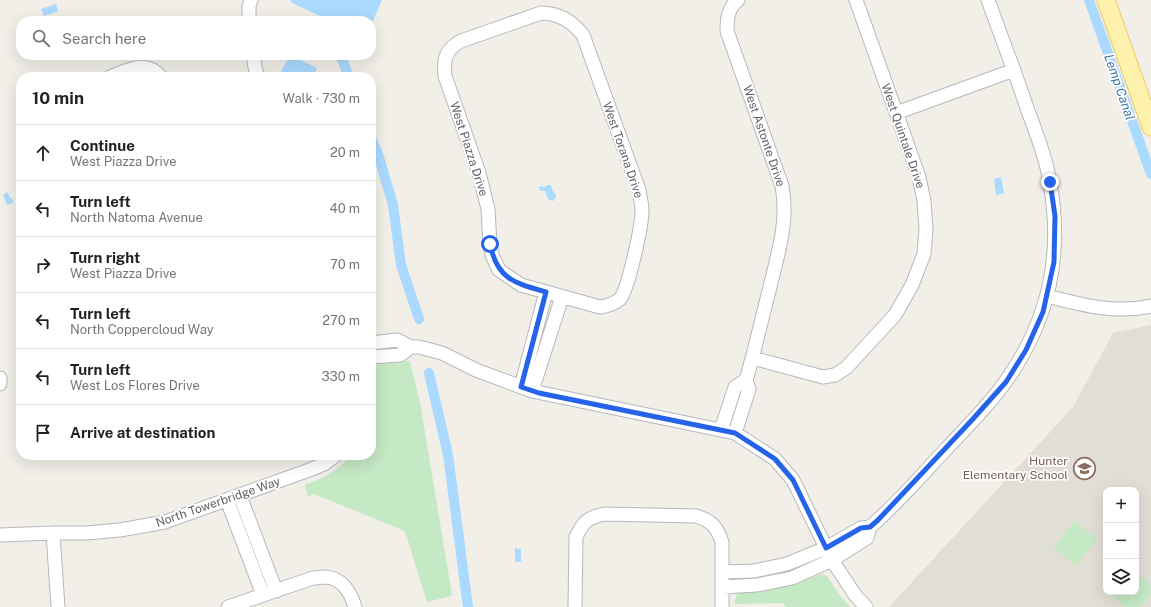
<!DOCTYPE html>
<meta charset="utf-8">
<style>
body{margin:0;font-family:"Public Sans",sans-serif;background:#f2f2f2;color:#222}
.controls{position:absolute;right:12px;bottom:12px;display:grid;overflow:hidden;border-radius:8px;box-shadow:0 4px 16px #0002}
.controls button{width:36px;height:36px;display:grid;place-items:center;padding:0;border:0;border-bottom:1px solid #e0e0e0;background:#fff;color:#222;font:20px sans-serif}
.stop{position:absolute;width:12px;height:12px;margin:-9px;border:3px solid #2563eb;border-radius:50%;background:#fff}
.stop.end{background:#2563eb;border-color:#fff;box-shadow:0 1px 4px #0008}
.list{margin:0;padding:0;list-style:none}
h2{display:flex;justify-content:space-between;align-items:center;height:52px;margin:0;padding:0 16px;font-size:17px}
h2 small{font-size:13px;font-weight:400;color:#767676}
.list li{display:grid;grid-template-columns:26px 1fr auto;gap:12px;align-items:center;box-sizing:border-box;height:56px;padding:0 16px;border-top:1px solid #e0e0e0}
.list b{display:block;font-size:15px;white-space:nowrap}
.list p{margin:0;font-size:13px;white-space:nowrap;color:#767676}
.list em{font-size:13px;font-style:normal;color:#767676}
.icon{flex:none;width:22px;height:22px;fill:none;stroke:currentColor;stroke-width:2;stroke-linecap:round;stroke-linejoin:round}
.map{position:relative;flex:none;width:1151px;height:607px;overflow:hidden}
.search{position:absolute;background:#fff;box-shadow:0 4px 16px #0002;left:16px;top:16px;width:360px;height:44px;display:flex;align-items:center;gap:10px;box-sizing:border-box;padding:0 14px;border-radius:16px;color:#767676;font-size:15px}
.panel{position:absolute;background:#fff;box-shadow:0 4px 16px #0002;left:16px;top:72px;width:360px;height:388px;border-radius:16px}
.map>svg:first-child{display:block}
</style>
<div class="map">
<svg width="1151" height="607" viewBox="0 0 1151 607">
<rect width="100%" height="100%" fill="#f1efe8"/>
<path fill="#e1ded6" fill-rule="evenodd" d="M 1151,325 L 1151,607 L 889,607 L 1073,407 L 1113,333 ZM 1106,490 L 1136,490 L 1136,592 L 1106,592 Z"/>
<path fill="#c5e8c5" d="M 410,361 L 420,402 L 452,595 L 451,596 L 427,602 L 405,531 L 314,494 L 308,496 L 305,485 C 323,478 338,471 351,455 L 371,455 L 371,365 Z
M 1075,521 L 1097,540 L 1076,566 L 1053,547 Z
M 1136,572 L 1151,585 L 1151,595 L 1141,607 L 1125,607 L 1112,596 L 1115,592 L 1136,592 Z
M 821,574 L 827,576 L 841,597 L 850,607 L 786,607 L 782,603 L 734,604 L 737,593 L 764,591 L 789,585 Z"/>
<path fill="#aadaff" d="M 290,0 L 382,0 L 371,25 L 371,21 L 331,21 L 292,3 Z
M 56,4 L 58,11 L 44,16 L 41,9 Z
M 290,55 L 317,68 L 313,77 L 284,77 L 286,74 L 281,71 Z
M 1001,177 L 1004,193 L 996,195 L 994,179 Z
M 548,185 L 551,185 L 552,190 L 556,195 L 556,197 L 553,201 L 548,199 L 545,191 L 541,191 L 539,189 L 540,186 L 545,187 Z
M 7,192 L 8,193 L 10,198 L 13,200 L 13,203 L 7,205 L 3,195 Z
M 515,548 L 521,549 L 521,562 L 515,562 Z"/>
<g fill="none" stroke-linecap="round" stroke-linejoin="round">
<path stroke="#aadaff" stroke-width="10" d="M 1089,0 L 1151,174
M 338,55 L 341,57 L 349,77
M 371,137 L 379,157 L 393,205 L 401,265 L 419,319
M 429,373 L 448,455 L 468,607"/>
<defs>
<path id="minor" d="M 738,0 C 728,8 727,19 727,31 L 782,186 C 789,223 777,256 769,291 C 761,321 755,350 746,380
M 541,13 C 558,13 572,21 583,35 L 639,190 C 640,197 642,204 642,211 C 642,226 628,290 620,299 C 614,304 608,306 600,307 L 521,285 L 499,270 L 492,255 L 490,244 L 488,209 L 479,173 L 445,76 C 443,59 446,49 461,41 Z
M 249,21 L 249,6 L 251,0
M 253,55 L 255,67 L 258,77
M 110,77 C 128,70 146,59 161,77
M 896,113 L 1014,70
M 1047,296 C 1082,305 1115,314 1151,306
M 371,343 L 397,340 L 411,347 L 419,347 L 442,353 L 476,370 L 532,391 L 735,433 L 775,459 L 793,480 L 832,560 L 855,595 L 866,607
M 371,357 L 400,355 L 411,347
M 753,358 L 823,377 L 835,375 L 846,368 L 882,329 L 895,315 L 912,285 L 924,254 L 926,229 L 924,201 L 919,177 L 856,0
M 0,384 L 0,378
M 521,387 L 546,292
M 532,391 L 562,297
M 721,430 L 735,387 L 746,380 L 749,389 L 735,433
M 240,496 L 276,591
M 227,500 L 263,595
M 870,527 C 898,503 922,475 946,449 C 966,428 990,404 1006,381 C 1049,320 1063,256 1050,183 C 1046,157 1036,133 1027,108 C 1015,72 1001,36 988,0
M 53,533 L 58,607
M 0,535 L 53,533 L 87,533 L 120,530 L 165,522 L 312,469 L 324,464 L 336,455
M 722,587 L 757,585 L 792,578 L 832,560 L 867,538 L 870,527 L 861,528 L 826,548 L 787,564 L 754,571 L 722,572
M 228,607 L 313,578 C 317,578 322,577 326,577 C 342,578 351,593 355,607
M 575,607 L 576,537 C 583,522 587,518 604,514 L 696,516 C 712,521 717,527 722,542 L 722,607"/>
<path id="major" d="M 1106,0 L 1151,127"/>
</defs>
<use href="#minor" stroke="#b5b8bc" stroke-width="15"/>
<use href="#major" stroke="#f2c960" stroke-width="19"/>
<use href="#minor" stroke="#fff" stroke-width="13"/>
<use href="#major" stroke="#fff2af" stroke-width="17"/>
</g>
<g fill="none" stroke-linecap="round" stroke-linejoin="round">
<path stroke="#2563eb" stroke-width="5" d="M 490,244 C 497,279 514,283 546,292 L 521,387 L 539,393 L 735,433 L 775,459 L 793,480 L 826,548 L 861,528 L 870,527 L 878,520 L 972,420 L 1006,382 L 1026,350 L 1043,312 L 1054,262 L 1055,216 L 1050,182"/>
</g>
<defs>
<symbol id="school-ring" viewBox="-11 -11 22 22"><circle r="9.5" fill="#fff" stroke="#8d6e63" stroke-width="1.5"/><path d="M0-5L7-2L0 1L-7-2ZM-4 1L0 2.5L4 1V4Q0 6-4 4Z" fill="#8d6e63"/></symbol>
</defs>
<g fill-rule="evenodd">
<use href="#school-ring" x="1072" y="456" width="25" height="25"/>
</g>
<g text-anchor="middle" stroke-width="3.5" stroke-linejoin="round" paint-order="stroke">
<g font-size="12" fill="#5f6368" stroke="#fff">
<text transform="translate(764 136) rotate(71)" y="4">West Astonte Drive</text>
<text transform="translate(903 136) rotate(71)" y="4">West Quintale Drive</text>
<text transform="translate(469 149) rotate(72)" y="4">West Piazza Drive</text>
<text transform="translate(623 150) rotate(71)" y="4">West Torana Drive</text>
<text transform="translate(218 502) rotate(-19)" y="4">North Towerbridge Way</text>
</g>
<g font-size="12" fill="#785e54" stroke="#fff" text-anchor="end">
<text x="1068" y="465">Hunter<tspan x="1068" dy="14">Elementary School</tspan></text>
</g>
<g font-size="13" font-style="italic" fill="#4174aa" stroke="#fff">
<text transform="translate(1120 87) rotate(71)" y="5">Lemp Canal</text>
</g>
</g>
</svg>
<div class="controls">
<button>+</button>
<button>−</button>
<button><svg class="icon" aria-label="layers" viewBox="0 0 24 24"><path d="M12 4l9 5-9 5-9-5zM3 14l9 5 9-5"/></svg></button>
</div>
<div class="stop" style="left:490px;top:244px"></div>
<div class="stop end" style="left:1050px;top:182px"></div>
<div class="search"><svg class="icon" aria-label="search" viewBox="0 0 24 24"><circle cx="10" cy="10" r="6"/><path d="M15 15l6 6"/></svg>Search here</div>
<section class="panel">
<h2>10 min<small>Walk · 730 m</small></h2>
<ul class="list">
<li><svg class="icon" aria-label="ahead" viewBox="0 0 24 24"><path d="M12 20V5M6 11l6-6 6 6"/></svg><div><b>Continue</b><p>West Piazza Drive</p></div><em>20 m</em></li>
<li><svg class="icon" aria-label="left" viewBox="0 0 24 24"><path d="M17 20v-9H6M10 6l-5 5 5 5"/></svg><div><b>Turn left</b><p>North Natoma Avenue</p></div><em>40 m</em></li>
<li><svg class="icon" aria-label="right" viewBox="0 0 24 24"><path d="M7 20v-9h11M14 6l5 5-5 5"/></svg><div><b>Turn right</b><p>West Piazza Drive</p></div><em>70 m</em></li>
<li><svg class="icon" aria-label="left" viewBox="0 0 24 24"><path d="M17 20v-9H6M10 6l-5 5 5 5"/></svg><div><b>Turn left</b><p>North Coppercloud Way</p></div><em>270 m</em></li>
<li><svg class="icon" aria-label="left" viewBox="0 0 24 24"><path d="M17 20v-9H6M10 6l-5 5 5 5"/></svg><div><b>Turn left</b><p>West Los Flores Drive</p></div><em>330 m</em></li>
<li><svg class="icon" aria-label="arrive" viewBox="0 0 24 24"><path d="M6 21V4h12l-3 4 3 4H6"/></svg><div><b>Arrive at destination</b></div></li>
</ul>
</section>
</div>
